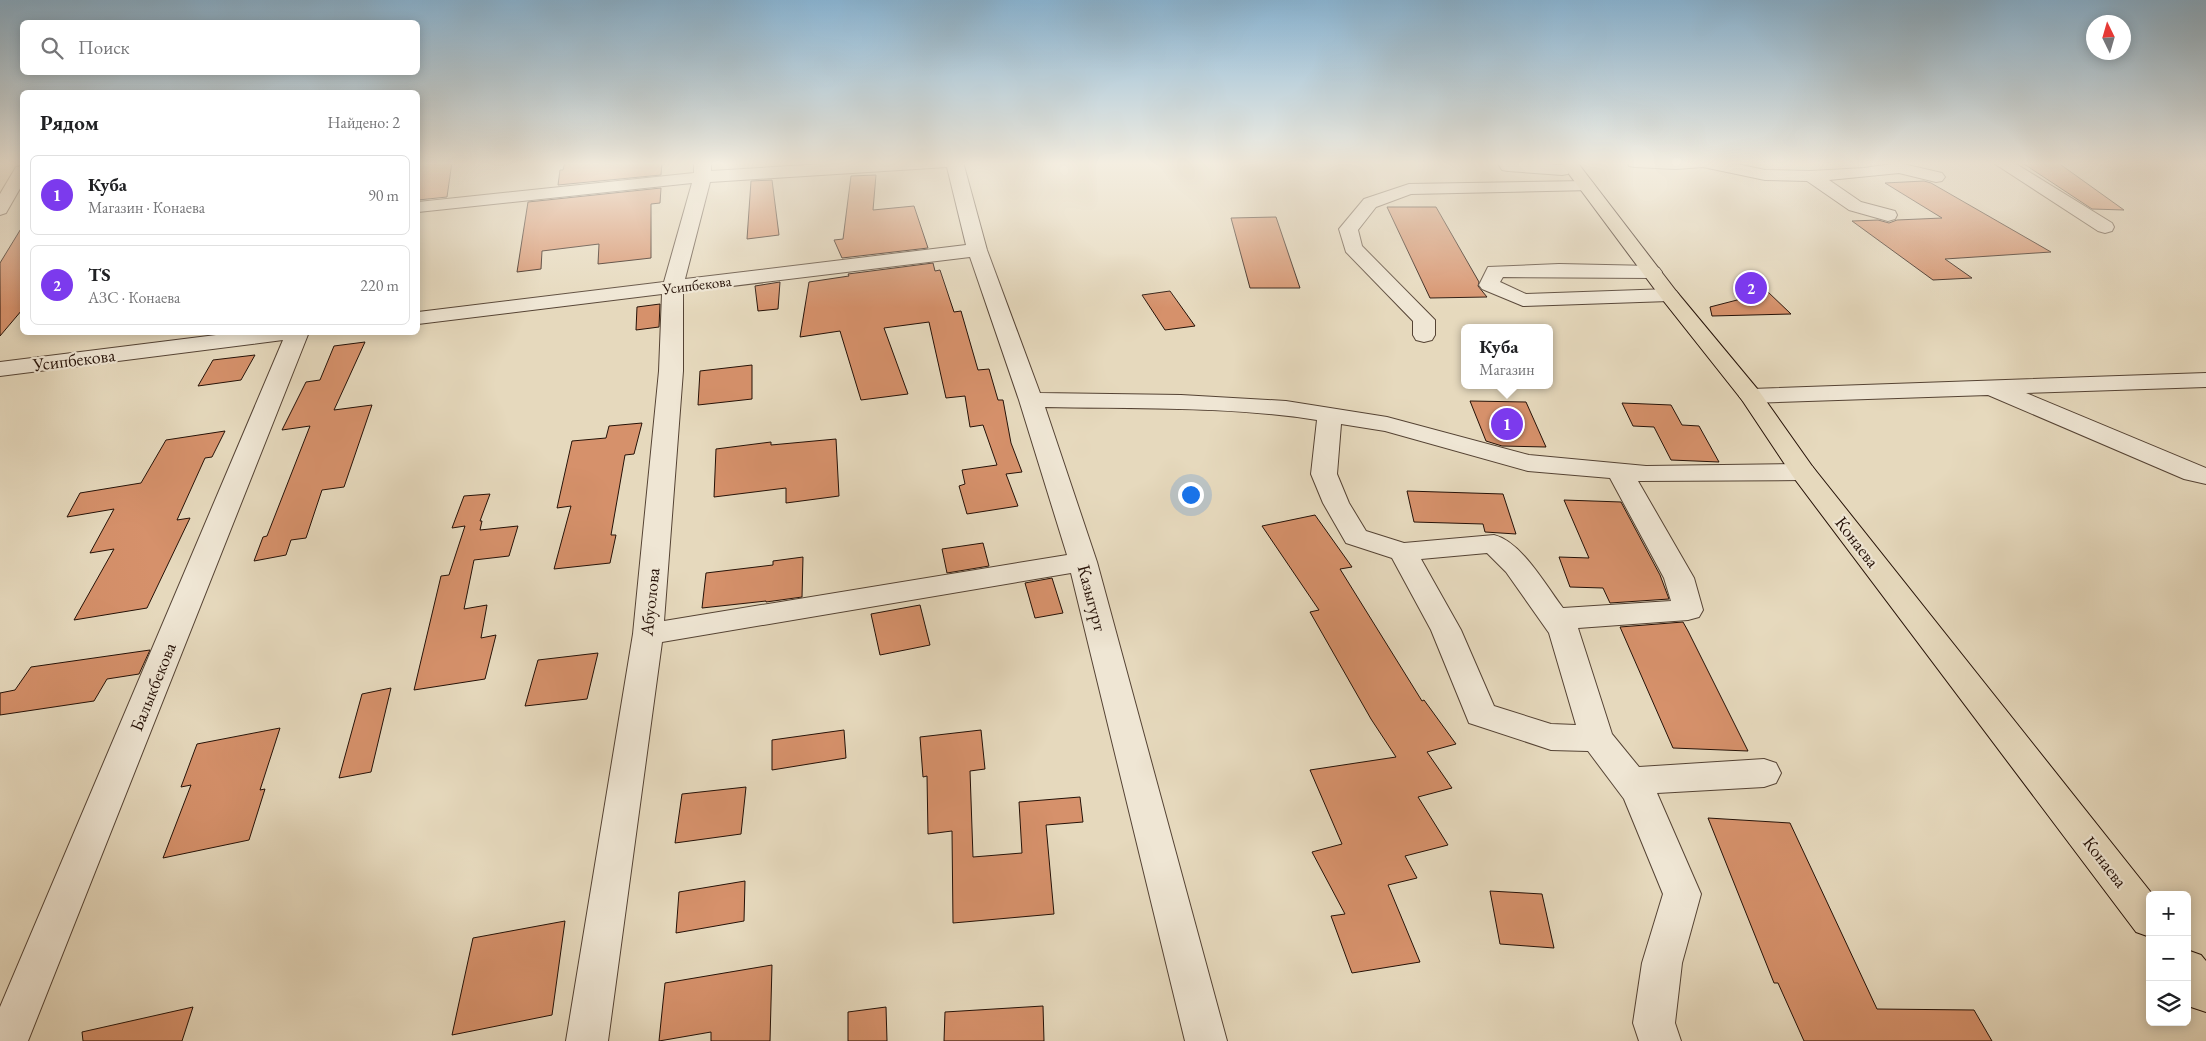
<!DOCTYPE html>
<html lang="ru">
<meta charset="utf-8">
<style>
body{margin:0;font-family:"EB Garamond",serif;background:#f2f2f2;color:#202124}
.controls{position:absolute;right:15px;bottom:15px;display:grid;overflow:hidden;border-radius:8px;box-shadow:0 2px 12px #0003}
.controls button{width:45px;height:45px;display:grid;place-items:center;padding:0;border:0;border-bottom:1px solid #e0e0e0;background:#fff;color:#202124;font:25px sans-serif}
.compass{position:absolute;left:2086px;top:15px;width:45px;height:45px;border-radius:50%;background:#fff;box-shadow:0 2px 12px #0003;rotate:355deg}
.you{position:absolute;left:1190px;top:494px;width:18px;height:18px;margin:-12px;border:4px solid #fff;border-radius:50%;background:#1a73e8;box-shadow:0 0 0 8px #1a73e833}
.badge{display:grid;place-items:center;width:32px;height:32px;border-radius:50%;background:#7c3aed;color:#fff;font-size:16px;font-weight:700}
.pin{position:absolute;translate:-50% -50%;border:2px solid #fff;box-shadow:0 1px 5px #0006}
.popup{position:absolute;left:1461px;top:324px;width:92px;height:65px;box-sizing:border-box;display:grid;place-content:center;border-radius:8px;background:#fff;filter:drop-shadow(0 1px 4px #0005);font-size:16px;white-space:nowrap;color:#757577}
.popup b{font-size:19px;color:#202124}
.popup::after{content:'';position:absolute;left:50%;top:100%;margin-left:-10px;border:10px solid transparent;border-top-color:#fff}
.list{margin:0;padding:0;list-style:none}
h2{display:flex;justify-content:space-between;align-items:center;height:65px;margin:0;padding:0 20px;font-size:21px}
h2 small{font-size:16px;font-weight:400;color:#757577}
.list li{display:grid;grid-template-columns:32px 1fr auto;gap:15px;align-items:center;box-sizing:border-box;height:80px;margin:0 10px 10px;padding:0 10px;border:1px solid #e0e0e0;border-radius:8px}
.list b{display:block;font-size:19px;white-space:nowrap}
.list p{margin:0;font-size:16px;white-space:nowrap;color:#757577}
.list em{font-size:16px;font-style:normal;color:#757577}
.icon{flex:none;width:28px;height:28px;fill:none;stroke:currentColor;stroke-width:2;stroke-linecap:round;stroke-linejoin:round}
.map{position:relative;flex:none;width:2206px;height:1041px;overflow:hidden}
.search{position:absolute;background:#fff;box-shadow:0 2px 12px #0003;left:20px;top:20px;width:400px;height:55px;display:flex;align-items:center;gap:12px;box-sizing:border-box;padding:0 18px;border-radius:8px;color:#757577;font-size:19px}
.panel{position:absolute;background:#fff;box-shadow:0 2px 12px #0003;left:20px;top:90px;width:400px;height:245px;border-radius:8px}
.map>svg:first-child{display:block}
</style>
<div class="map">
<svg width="2206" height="1041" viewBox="0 0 2206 1041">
<rect width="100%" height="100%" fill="#e6d9bd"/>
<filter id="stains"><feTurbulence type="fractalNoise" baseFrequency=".004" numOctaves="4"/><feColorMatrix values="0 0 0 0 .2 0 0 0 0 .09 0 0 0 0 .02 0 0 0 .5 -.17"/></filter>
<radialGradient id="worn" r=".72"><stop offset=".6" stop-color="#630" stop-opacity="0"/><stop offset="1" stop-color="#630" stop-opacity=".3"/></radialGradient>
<path fill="#d6916b" stroke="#251107" d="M 418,162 L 452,162 L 447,197 L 418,200 Z
M 565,162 L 662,162 L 661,175 L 558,185 L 560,170 L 563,170 Z
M 2021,162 L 2057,162 L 2124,210 L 2092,209 Z
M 876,175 L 873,210 L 914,206 L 928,248 L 842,258 L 834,240 L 843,239 L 851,176 Z
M 772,180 L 779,235 L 747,239 L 751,181 Z
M 1924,181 L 1931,183 L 2051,252 L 1945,259 L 1972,278 L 1933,280 L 1852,221 L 1878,220 L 1889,223 L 1897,220 L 1942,218 L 1885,183 Z
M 661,188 L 660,203 L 651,204 L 651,258 L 598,264 L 599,244 L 542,251 L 541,269 L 517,272 L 528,202 Z
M 1387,207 L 1436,207 L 1479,282 L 1478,286 L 1487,297 L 1430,298 Z
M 1276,217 L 1300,288 L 1250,288 L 1231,218 Z
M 22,227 L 22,310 L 0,336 L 0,263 Z
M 933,263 L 935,271 L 940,270 L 954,312 L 961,311 L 978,370 L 989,369 L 998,400 L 1003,400 L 1011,443 L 1022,472 L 1006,474 L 1018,506 L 967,514 L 959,486 L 965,484 L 962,470 L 997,465 L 983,425 L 970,427 L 965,396 L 946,398 L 929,322 L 884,328 L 908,394 L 861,400 L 840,331 L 800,337 L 809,282 L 849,276 L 848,274 Z
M 780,282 L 778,309 L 758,311 L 755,286 Z
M 1170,291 L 1195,326 L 1165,330 L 1142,295 Z
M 1768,292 L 1791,314 L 1712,316 L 1710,307 Z
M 660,304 L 659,327 L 636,330 L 637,307 Z
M 365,342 L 334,410 L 372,405 L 344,487 L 322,490 L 306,538 L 291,540 L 286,555 L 254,561 L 263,537 L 267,536 L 310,426 L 282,430 L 306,382 L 320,380 L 334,346 Z
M 255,355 L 241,380 L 198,386 L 213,360 Z
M 752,365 L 752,399 L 698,405 L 700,371 Z
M 1470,401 L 1526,402 L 1546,447 L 1502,446 L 1486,441 Z
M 1622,403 L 1671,405 L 1682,425 L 1699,426 L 1719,462 L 1671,460 L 1654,427 L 1633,426 Z
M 642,423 L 634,454 L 625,455 L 611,535 L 616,535 L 610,563 L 554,569 L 571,506 L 557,508 L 572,441 L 606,438 L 609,426 Z
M 225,431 L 212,457 L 205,458 L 177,520 L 190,518 L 147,608 L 74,620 L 114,549 L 90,553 L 114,509 L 67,517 L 80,493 L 141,483 L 166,440 Z
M 836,439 L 839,496 L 786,503 L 786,488 L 714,497 L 716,449 L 771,442 L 771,445 Z
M 1407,491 L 1503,494 L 1516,534 L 1485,532 L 1483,524 L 1414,522 Z
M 490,494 L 480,521 L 482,521 L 480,530 L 518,526 L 509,556 L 474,560 L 464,609 L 487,605 L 481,638 L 496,635 L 485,679 L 414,690 L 441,576 L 449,575 L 465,526 L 452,528 L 464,496 Z
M 1564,500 L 1621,502 L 1660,575 L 1669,599 L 1610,603 L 1603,588 L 1570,587 L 1559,557 L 1589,558 Z
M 1315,515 L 1352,567 L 1340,569 L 1422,701 L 1424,700 L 1456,744 L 1427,752 L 1452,788 L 1418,797 L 1448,845 L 1405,856 L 1417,878 L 1388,885 L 1420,962 L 1352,973 L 1331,916 L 1345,914 L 1312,852 L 1342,844 L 1310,770 L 1396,757 L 1371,719 L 1310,612 L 1319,610 L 1262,526 Z
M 983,543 L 989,566 L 947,573 L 942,549 Z
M 803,557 L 802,597 L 766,602 L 766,601 L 702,608 L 706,573 L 773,565 L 773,561 Z
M 1052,578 L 1063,613 L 1035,618 L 1025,583 Z
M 920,605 L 930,645 L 880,655 L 871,614 Z
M 1683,622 L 1688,631 L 1748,751 L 1673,748 L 1620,627 Z
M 150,650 L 139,674 L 107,679 L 94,701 L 0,715 L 0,693 L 15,690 L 31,667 Z
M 598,653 L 587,699 L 525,706 L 538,660 Z
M 391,688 L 371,772 L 339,778 L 362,694 Z
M 280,728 L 260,790 L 265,789 L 249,840 L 163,858 L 191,785 L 181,787 L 197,744 Z
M 844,730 L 846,758 L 772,770 L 772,740 Z
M 981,730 L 985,769 L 970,771 L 973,857 L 1022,853 L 1019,802 L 1080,797 L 1083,822 L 1046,825 L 1054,914 L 953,923 L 952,831 L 928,834 L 927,776 L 923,777 L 920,737 Z
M 746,787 L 741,834 L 675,843 L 682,794 Z
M 1708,818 L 1790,823 L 1877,1009 L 1974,1010 L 1992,1041 L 1804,1041 L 1778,983 L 1774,983 Z
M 745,881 L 744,921 L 676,933 L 679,892 Z
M 1490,891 L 1542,894 L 1554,948 L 1500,944 Z
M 565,921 L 552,1015 L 452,1035 L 473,938 Z
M 772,965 L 770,1041 L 711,1041 L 711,1032 L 659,1041 L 665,983 Z
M 1043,1006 L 1044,1041 L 944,1041 L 945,1012 Z
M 193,1007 L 182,1041 L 83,1041 L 82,1032 Z
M 886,1007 L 887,1041 L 848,1041 L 848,1012 Z"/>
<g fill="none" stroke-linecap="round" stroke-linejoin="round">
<defs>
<path id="minor" d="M 694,162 L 711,162 L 711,171 L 856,162 L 963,162 L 987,250 L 1040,393 L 1181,395 L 1286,401 L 1387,417 L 1529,455 L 1646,466 L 1803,464 L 1812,466 L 1816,472 L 1812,478 L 1803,480 L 1638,481 L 1694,578 L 1703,610 L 1699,617 L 1688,620 L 1578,628 L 1612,734 L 1639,767 L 1764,759 L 1776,763 L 1781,773 L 1776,783 L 1764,787 L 1657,793 L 1701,894 L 1682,963 L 1675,1023 L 1681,1041 L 1639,1041 L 1633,1023 L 1642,963 L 1663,894 L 1624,799 L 1588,751 L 1551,750 L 1469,723 L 1431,630 L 1392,558 L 1346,543 L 1323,503 L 1311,474 L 1317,420 C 1228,406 1136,409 1045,407 L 1097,562 L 1227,1041 L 1185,1041 L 1071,573 L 662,642 L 608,1041 L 566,1041 L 633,634 L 659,371 L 662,294 L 418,324 L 418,312 L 664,282 L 692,183 L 418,212 L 418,202 L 694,173 ZM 947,167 L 966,245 L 685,279 L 710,182 ZM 970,257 L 1019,400 L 1067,555 L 664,621 L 683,371 L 683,292 ZM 1341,424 L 1385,431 L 1528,471 L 1610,478 L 1664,578 L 1671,601 L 1563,608 C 1546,586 1522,542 1494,535 L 1404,543 L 1366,531 L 1349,503 L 1337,474 ZM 1487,553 L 1506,572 L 1549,633 L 1576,725 L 1551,724 L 1494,706 L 1461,630 L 1421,559 Z
M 1497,162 L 1562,165 L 1568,166 L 1571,170 L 1568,174 L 1562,175 L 1508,171 L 1502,170 Z
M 1627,162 L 1728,162 L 1765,170 L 1811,171 L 1864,168 L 1899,163 L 1942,173 L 1945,177 L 1942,181 L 1936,182 L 1899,173 L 1829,180 L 1861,202 L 1895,211 L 1897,215 L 1895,219 L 1888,221 L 1849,210 L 1807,181 L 1765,180 L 1703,167 L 1676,169 L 1635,167 L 1629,166 Z
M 1992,162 L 2013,162 L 2112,223 L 2114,227 L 2112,231 L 2105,233 L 2098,231 Z
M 22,166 L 22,185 L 6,213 L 0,215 L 0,194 L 16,167 Z
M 1586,181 L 1592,182 L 1595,186 L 1592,190 L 1411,194 L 1376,207 L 1358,230 L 1362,246 L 1435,320 L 1435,335 L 1432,340 L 1424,342 L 1416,340 L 1413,335 L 1413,321 L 1346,252 L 1339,229 L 1364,199 L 1409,184 Z
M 1559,264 L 1652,266 L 1659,268 L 1662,272 L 1659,276 L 1652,278 L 1503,277 L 1500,282 L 1526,294 L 1669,289 L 1676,291 L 1679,295 L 1676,299 L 1669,301 L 1523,306 L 1482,289 L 1479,285 L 1488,267 Z
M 240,332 L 309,332 L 28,1041 L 0,1041 L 0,1007 L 283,340 L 0,376 L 0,362 Z
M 2206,373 L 2206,387 L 2026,393 L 2206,468 L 2206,484 L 2184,479 L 1988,395 L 1751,403 L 1743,401 L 1739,396 L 1743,391 L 1751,389 Z"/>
<path id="major" d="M 1560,162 L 1577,162 L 1676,291 L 1759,391 L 1812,466 L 2153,895 L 2150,895 L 2150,937 L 2136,932 L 1794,478 L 1742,400 L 1662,299 Z
M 2187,950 L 2201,955 L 2206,961 L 2206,1012 L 2191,1007 L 2187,1001 Z"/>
</defs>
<use href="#minor" stroke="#554334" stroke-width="2"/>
<use href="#major" stroke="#251107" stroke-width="2"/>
<use href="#minor" fill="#efe6d4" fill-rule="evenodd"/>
<use href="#major" fill="#e6d9bd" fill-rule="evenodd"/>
</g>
<linearGradient id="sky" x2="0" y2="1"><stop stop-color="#89b6d6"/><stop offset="0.53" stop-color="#f4eee1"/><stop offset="1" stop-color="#f4eee1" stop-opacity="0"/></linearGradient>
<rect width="2206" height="308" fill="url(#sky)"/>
<g text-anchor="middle" stroke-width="4.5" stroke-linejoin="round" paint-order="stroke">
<g font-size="15" fill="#251107" stroke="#efe6d4">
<text transform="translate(697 285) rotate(-7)" y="5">Усипбекова</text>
</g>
<g font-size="18" fill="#251107" stroke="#efe6d4">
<text transform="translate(74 360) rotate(-7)" y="6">Усипбекова</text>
<text transform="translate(1857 542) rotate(52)" y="6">Конаева</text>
<text transform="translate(1092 598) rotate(75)" y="6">Казыгурт</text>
<text transform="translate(650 602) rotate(-84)" y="6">Абуолова</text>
<text transform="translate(153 687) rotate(-68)" y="6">Балыкбекова</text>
<text transform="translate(2105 862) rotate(52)" y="6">Конаева</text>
</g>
</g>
<rect width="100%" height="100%" filter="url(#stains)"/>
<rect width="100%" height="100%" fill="url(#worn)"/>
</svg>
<div class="controls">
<button>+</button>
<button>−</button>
<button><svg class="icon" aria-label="layers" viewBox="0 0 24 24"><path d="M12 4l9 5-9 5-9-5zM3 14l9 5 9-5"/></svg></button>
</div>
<svg class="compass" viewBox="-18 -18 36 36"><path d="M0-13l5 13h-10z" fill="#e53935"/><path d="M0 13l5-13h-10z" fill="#757577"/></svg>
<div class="you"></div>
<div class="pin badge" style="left:1507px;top:424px">1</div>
<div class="popup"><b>Куба</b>Магазин</div>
<div class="pin badge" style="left:1751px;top:288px">2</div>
<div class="search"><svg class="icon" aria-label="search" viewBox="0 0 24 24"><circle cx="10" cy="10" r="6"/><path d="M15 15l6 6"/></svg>Поиск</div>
<section class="panel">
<h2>Рядом<small>Найдено: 2</small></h2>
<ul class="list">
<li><span class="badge">1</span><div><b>Куба</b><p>Магазин · Конаева</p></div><em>90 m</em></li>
<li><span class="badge">2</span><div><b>TS</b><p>АЗС · Конаева</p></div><em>220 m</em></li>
</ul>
</section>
</div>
